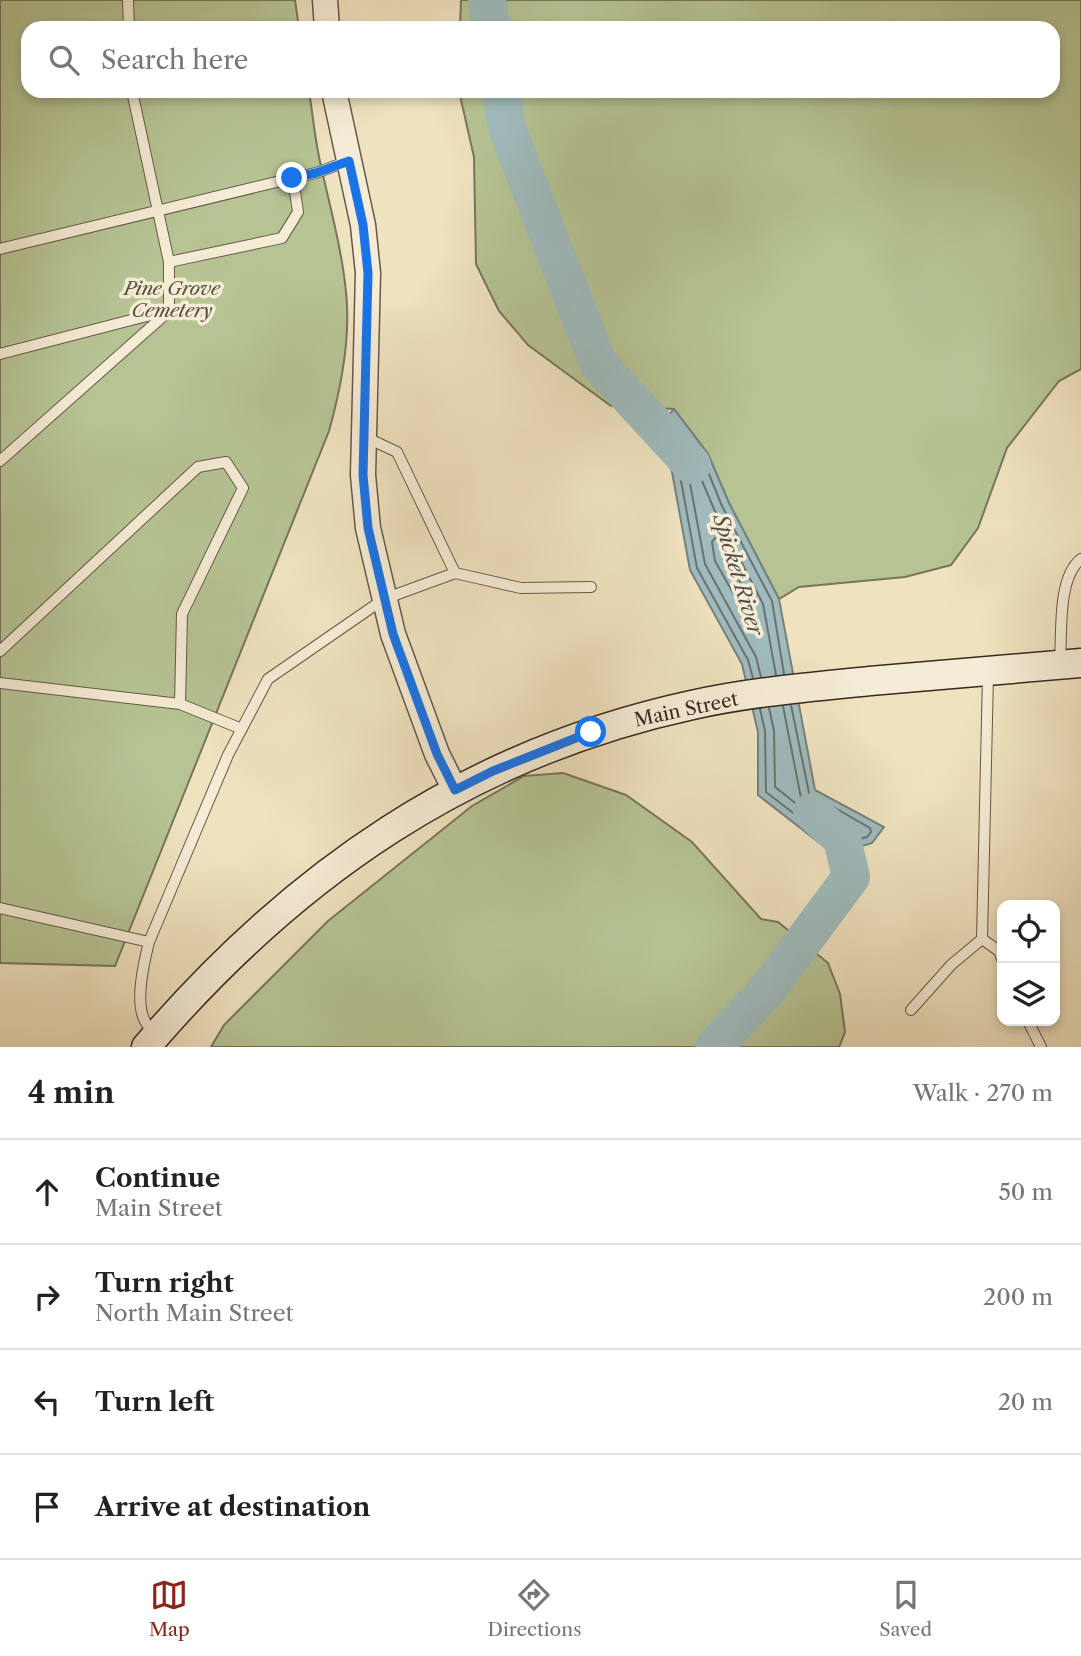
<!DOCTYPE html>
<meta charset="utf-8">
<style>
body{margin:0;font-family:"Libre Caslon Text",serif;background:#f6f6f6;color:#222}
.controls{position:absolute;right:21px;bottom:21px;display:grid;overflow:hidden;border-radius:14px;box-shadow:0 4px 10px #0003}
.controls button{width:63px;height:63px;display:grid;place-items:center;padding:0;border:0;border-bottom:2px solid #e0e0e0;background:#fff;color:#222;font:35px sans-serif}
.stop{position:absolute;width:21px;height:21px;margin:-16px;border:5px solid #1a73e8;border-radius:50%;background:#fff}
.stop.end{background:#1a73e8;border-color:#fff;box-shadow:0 2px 7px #0008}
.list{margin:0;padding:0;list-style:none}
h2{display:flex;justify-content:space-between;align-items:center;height:91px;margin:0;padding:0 28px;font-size:30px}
h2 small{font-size:23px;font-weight:400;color:#767676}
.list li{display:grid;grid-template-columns:46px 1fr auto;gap:21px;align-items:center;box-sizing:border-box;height:105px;padding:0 28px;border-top:2px solid #e0e0e0}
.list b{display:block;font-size:26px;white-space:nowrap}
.list p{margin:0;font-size:23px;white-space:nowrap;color:#767676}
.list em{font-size:23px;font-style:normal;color:#767676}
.icon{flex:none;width:38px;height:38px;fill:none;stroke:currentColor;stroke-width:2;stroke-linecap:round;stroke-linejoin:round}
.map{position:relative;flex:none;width:1081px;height:1047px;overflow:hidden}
.search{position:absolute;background:#fff;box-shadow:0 4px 10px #0003;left:21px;right:21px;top:21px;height:77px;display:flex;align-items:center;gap:18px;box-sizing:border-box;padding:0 24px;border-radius:21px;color:#767676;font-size:26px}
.sheet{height:511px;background:#fff}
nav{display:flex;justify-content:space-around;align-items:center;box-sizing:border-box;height:98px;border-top:2px solid #e0e0e0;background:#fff;font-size:19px;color:#767676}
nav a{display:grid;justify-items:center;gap:4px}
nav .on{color:#8f2418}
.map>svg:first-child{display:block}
</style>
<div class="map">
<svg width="1081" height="1047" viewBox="0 0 1081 1047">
<rect width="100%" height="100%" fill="#efe2bf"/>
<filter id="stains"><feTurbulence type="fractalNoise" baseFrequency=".00286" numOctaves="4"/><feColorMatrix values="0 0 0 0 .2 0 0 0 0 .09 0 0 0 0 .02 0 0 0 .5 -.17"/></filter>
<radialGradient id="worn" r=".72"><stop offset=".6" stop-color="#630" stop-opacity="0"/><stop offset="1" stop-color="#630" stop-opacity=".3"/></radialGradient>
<path fill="#b6c494" stroke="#78765b" stroke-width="2" d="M 0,0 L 295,0 L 299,28 L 28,28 L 28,91 L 309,91 C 313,116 315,141 321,166 C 330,207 342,250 346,292 C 351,337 341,388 329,431 L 115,966 L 0,963 Z
M 461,0 L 1081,0 L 1081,369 L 1059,381 L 1007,448 L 978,528 L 951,565 L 905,577 L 799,587 L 779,599 L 729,503 L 708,454 L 674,409 L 611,406 L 528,345 L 499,311 L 476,264 L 474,157 L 459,91 L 1053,91 L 1053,28 L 460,28 Z
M 563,773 L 626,795 L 692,842 L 761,919 L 778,922 L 828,963 L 840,994 L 845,1032 L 839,1047 L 211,1047 L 224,1025 L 328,921 L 472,806 L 524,776 Z"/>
<path fill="#9fbbbd" stroke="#76817f" stroke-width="2" d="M 674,409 L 708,454 L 729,503 L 779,599 L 815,790 L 884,827 L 872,843 L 835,855 L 758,795 L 758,732 L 742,664 L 690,570 L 670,461 L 651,435 Z"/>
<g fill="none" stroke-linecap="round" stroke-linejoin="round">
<path stroke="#6c7270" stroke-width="2" d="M 715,538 L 718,540 L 753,607 L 755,620 L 753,623 L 749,621 L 715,561 L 712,542 Z
M 761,677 L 756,657 L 705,564 L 686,462 L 689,458 L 694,462 L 714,509 L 763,604 L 776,675
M 753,678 L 748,660 L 697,568 L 677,459 L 661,436 L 671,423 L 675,424 L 702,457 L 722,506 L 772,601 L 784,674
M 769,708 L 774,731 L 775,787 L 837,836 L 849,833 L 849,828 L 805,804 L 801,798 L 783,706
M 760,709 L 765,731 L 766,792 L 836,846 L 867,837 L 871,832 L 870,828 L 809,793 L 791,705"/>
<path stroke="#9fbbbd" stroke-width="38" d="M 487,0 L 491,28
M 501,91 L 508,131 L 598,363 L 692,465
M 714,1047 L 768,989 L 851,877 L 842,839 L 812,812"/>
<defs>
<path id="service" d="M 128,0 L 129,28
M 132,91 L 169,262
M 0,249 L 293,178
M 0,354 L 166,311
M 0,461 L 169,311 L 169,262 L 282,238 L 298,212 L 293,178 L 316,173 L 348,161
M 455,573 L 521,588 L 591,587
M 0,651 L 198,467 L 226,462 L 243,488 L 182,614 L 180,704 L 242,729
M 1060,664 C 1062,635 1057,577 1081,559
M 988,675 L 982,939 L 999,951 L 1002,959
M 0,683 L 180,704
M 0,908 L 149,942 C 144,962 135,1000 144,1019 C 146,1024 150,1029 153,1033
M 149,942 L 228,755 L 268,679 L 384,599 L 455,573 L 397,452 L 365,437
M 911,1010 L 951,965 L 982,939
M 1028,1021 L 1041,1047"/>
<path id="tertiary" d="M 325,0 L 327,28
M 334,91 L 363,225 L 368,273 L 363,475 L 368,528 L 393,634 L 437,754 L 455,790"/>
<path id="secondary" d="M 146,1047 C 294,874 467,754 692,705 C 750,692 811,687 870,681 C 940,675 1011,669 1081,663"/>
</defs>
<use href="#service" stroke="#665749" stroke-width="12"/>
<use href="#tertiary" stroke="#665749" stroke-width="27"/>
<use href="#secondary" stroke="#392922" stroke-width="31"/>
<use href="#service" stroke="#f5ecd5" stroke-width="10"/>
<use href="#tertiary" stroke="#f5ecd5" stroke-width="24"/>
<use href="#secondary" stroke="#f5ecd5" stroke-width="28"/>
</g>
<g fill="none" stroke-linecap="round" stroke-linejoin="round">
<path stroke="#1a73e8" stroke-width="9" d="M 292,178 L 316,173 L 349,161 L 363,225 L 368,273 L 363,475 L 368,528 L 393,634 L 437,754 L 455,790 L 493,771 L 591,732"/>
</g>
<g text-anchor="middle" stroke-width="7" stroke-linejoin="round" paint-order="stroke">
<g font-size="19" font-style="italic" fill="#58503e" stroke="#f5ecd5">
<text x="172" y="295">Pine Grove<tspan x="172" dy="22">Cemetery</tspan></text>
</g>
<g font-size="19" fill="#392922" stroke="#f5ecd5">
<text transform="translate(686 709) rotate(-12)" y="7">Main Street</text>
</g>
<g font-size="21" font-style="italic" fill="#524e49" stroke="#f5ecd5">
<text transform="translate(738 575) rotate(73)" y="7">Spicket River</text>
</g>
</g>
<rect width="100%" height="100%" filter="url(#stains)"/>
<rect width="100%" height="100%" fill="url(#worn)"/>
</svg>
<div class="controls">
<button><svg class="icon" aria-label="locate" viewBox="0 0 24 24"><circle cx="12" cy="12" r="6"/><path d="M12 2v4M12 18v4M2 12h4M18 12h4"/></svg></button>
<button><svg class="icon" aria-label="layers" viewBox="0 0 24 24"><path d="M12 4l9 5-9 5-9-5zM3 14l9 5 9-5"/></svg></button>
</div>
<div class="stop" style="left:591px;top:732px"></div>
<div class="stop end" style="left:292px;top:178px"></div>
<div class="search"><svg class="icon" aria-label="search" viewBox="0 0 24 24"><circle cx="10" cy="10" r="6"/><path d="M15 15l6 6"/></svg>Search here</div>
</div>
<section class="sheet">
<h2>4 min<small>Walk · 270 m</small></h2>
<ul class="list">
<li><svg class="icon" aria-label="ahead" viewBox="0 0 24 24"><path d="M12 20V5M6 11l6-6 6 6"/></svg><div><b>Continue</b><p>Main Street</p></div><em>50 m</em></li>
<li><svg class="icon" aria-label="right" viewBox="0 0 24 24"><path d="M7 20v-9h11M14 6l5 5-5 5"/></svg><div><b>Turn right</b><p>North Main Street</p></div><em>200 m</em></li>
<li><svg class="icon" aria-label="left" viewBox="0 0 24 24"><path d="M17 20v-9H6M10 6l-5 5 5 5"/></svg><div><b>Turn left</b></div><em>20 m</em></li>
<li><svg class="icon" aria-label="arrive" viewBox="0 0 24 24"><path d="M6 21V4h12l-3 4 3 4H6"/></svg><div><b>Arrive at destination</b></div></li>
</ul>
</section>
<nav>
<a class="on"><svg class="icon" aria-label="map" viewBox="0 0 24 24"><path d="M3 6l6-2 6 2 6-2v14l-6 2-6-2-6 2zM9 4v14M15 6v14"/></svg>Map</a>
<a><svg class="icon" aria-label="directions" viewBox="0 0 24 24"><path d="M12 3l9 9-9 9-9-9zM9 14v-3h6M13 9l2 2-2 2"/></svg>Directions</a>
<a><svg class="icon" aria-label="saved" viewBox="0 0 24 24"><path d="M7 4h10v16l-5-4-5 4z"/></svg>Saved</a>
</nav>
